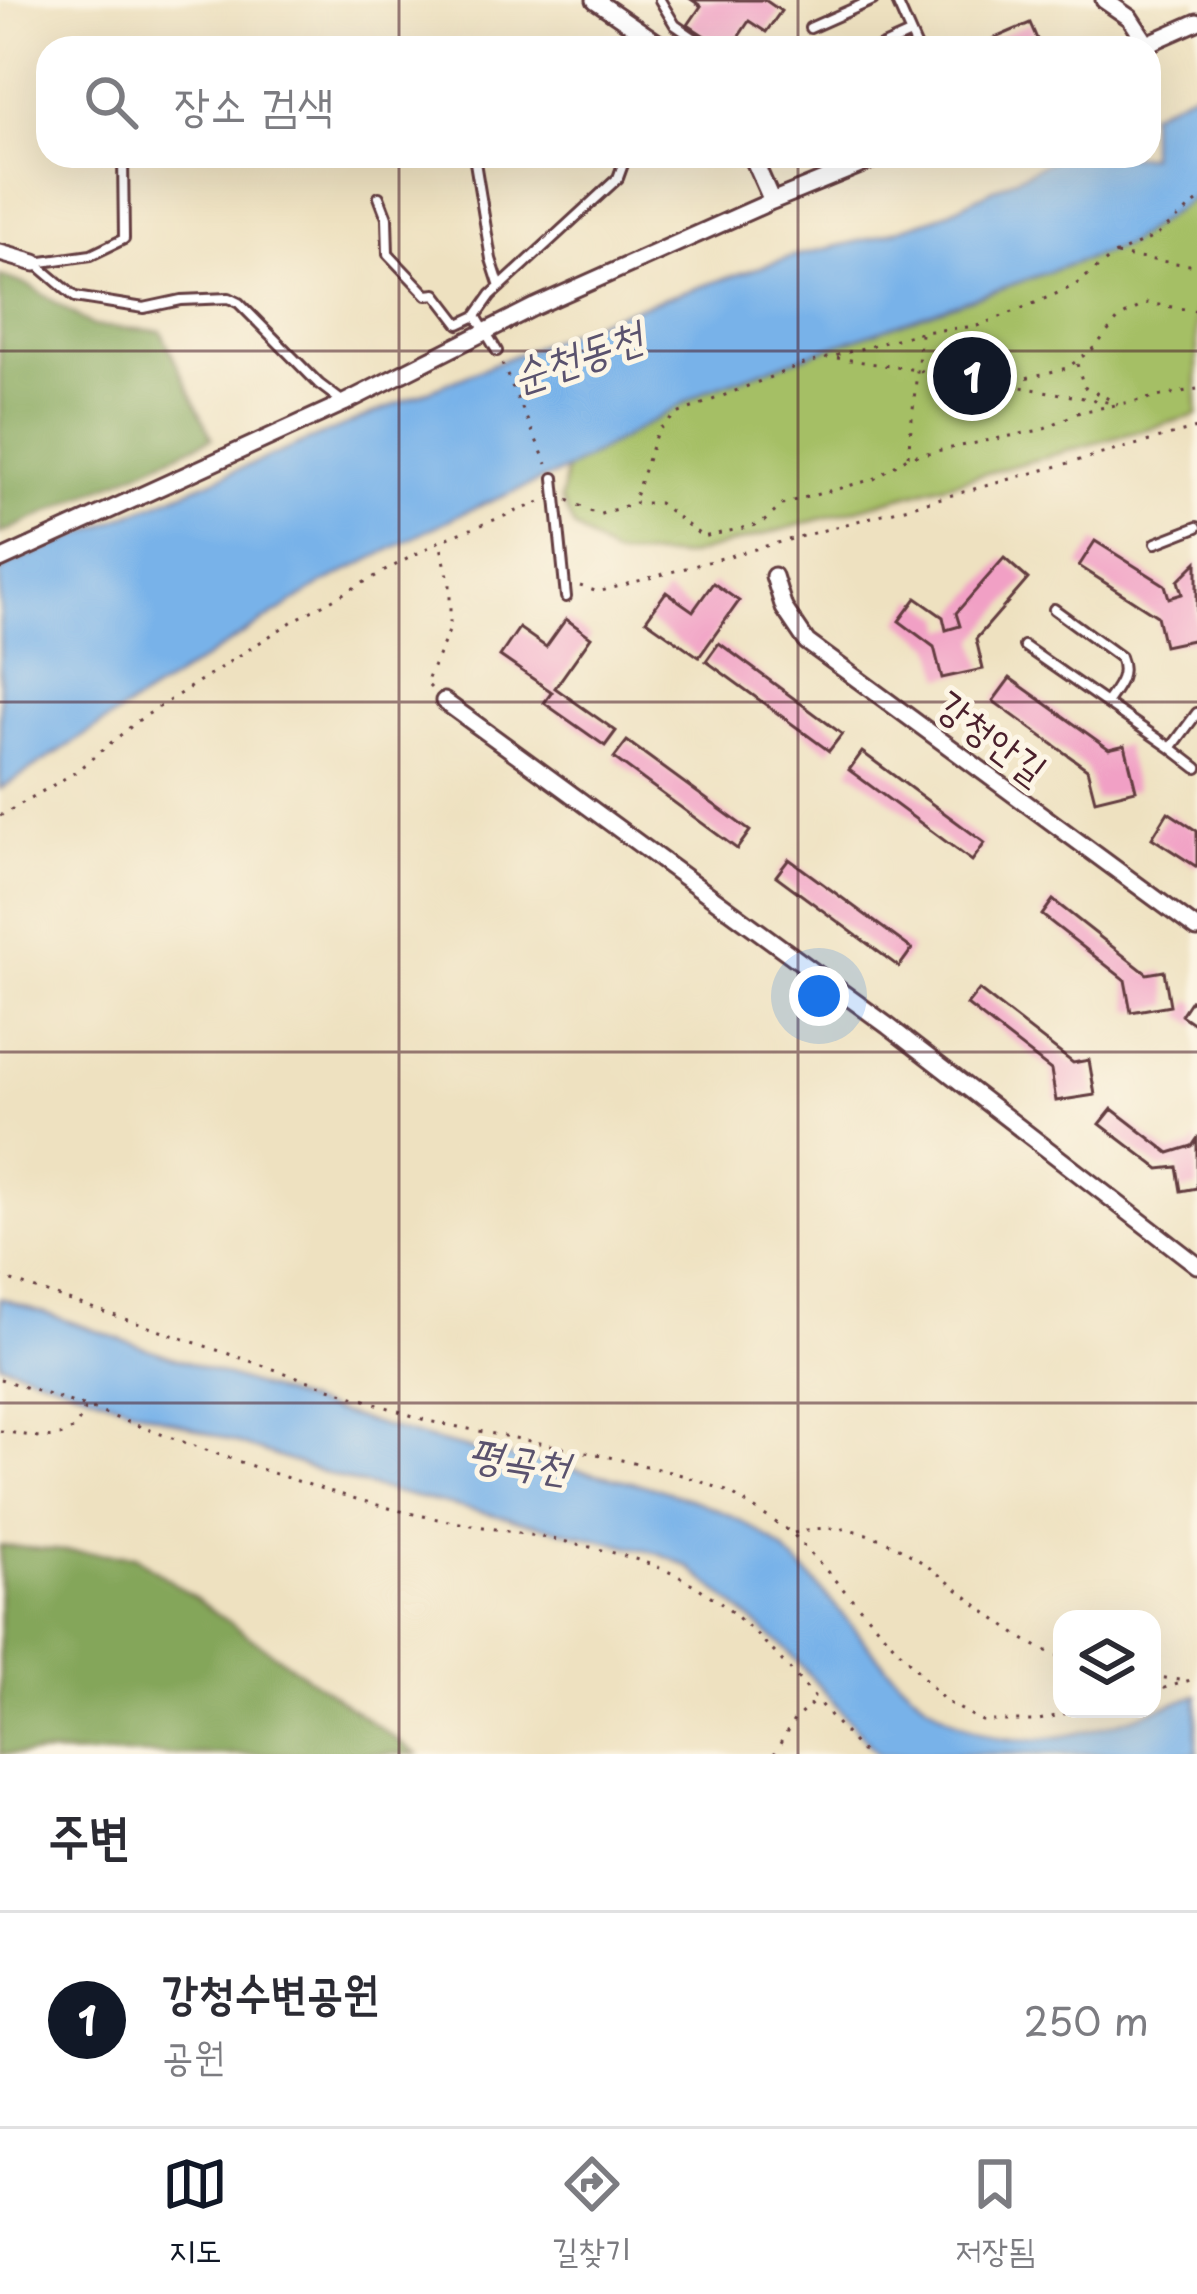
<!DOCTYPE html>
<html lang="ko">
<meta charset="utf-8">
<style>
body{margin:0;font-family:"Playpen Sans","Poor Story",sans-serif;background:#f7f7f7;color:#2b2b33}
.controls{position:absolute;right:36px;bottom:36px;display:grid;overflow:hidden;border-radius:24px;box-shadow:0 12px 48px #0002}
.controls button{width:108px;height:108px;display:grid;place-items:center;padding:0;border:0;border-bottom:3px solid #e1e1e2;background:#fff;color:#2b2b33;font:60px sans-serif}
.you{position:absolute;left:819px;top:996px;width:42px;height:42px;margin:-30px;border:9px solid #fff;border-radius:50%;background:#1a73e8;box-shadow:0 0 0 18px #1a73e833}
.badge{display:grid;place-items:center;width:78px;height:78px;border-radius:50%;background:#111827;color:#fff;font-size:39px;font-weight:700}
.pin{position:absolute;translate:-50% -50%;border:6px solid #fff;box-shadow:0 3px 12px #0006}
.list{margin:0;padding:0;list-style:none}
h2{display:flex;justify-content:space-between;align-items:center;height:156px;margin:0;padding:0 48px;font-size:51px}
h2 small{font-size:39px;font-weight:400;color:#7c7c81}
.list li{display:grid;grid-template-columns:78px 1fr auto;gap:36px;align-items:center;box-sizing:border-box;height:216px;padding:0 48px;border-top:3px solid #e1e1e2}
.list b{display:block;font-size:45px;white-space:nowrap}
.list p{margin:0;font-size:39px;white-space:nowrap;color:#7c7c81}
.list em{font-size:39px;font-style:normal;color:#7c7c81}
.icon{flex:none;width:66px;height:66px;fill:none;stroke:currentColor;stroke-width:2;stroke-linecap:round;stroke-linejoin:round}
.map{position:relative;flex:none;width:1197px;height:1754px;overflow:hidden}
.search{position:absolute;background:#fff;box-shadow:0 12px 48px #0002;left:36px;right:36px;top:36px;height:132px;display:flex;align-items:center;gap:30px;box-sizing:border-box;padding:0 42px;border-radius:36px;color:#7c7c81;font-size:45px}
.sheet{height:372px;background:#fff}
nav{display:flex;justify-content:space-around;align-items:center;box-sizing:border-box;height:168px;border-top:3px solid #e1e1e2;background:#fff;font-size:33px;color:#7c7c81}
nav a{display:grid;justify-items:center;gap:6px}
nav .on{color:#111827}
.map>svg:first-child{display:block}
</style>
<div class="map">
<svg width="1197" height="1754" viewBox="0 0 1197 1754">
<rect width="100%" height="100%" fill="#fcf5e5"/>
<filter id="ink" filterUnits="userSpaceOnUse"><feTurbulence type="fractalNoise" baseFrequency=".00833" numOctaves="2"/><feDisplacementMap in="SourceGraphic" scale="24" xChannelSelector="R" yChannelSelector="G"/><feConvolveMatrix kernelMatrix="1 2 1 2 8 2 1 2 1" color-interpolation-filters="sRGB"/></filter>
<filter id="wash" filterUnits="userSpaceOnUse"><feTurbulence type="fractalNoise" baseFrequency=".004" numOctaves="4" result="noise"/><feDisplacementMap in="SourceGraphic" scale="48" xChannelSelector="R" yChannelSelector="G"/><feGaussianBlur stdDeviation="2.7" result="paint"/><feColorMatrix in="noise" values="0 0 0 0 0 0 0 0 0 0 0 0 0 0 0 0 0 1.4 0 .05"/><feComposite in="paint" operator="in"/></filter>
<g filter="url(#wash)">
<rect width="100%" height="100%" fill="#eee1c0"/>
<path fill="#a5bf65" stroke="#786f48" stroke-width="3" d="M 1197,195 L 1197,415 L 687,556 L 613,556 L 574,527 L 561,500 L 566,470 L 708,389 L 1124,246 Z"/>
<path fill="#84a65a" stroke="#676242" stroke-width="3" d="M 0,276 L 28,285 L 93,326 L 161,331 L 212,438 L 0,534 Z
M 0,1546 L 135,1556 L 417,1754 L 0,1754 Z"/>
<path fill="#78b2e9" stroke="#61688a" stroke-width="3" d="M 1197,90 L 1197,195 L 1124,246 L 709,389 L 566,470 L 460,514 L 322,584 L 0,789 L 0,573 L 10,564 L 605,318 L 794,256 L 873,238 L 938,217 L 1060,156 L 1149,156 L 1149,113 Z
M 0,1298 C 144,1346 287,1400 433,1440 C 534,1468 646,1472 741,1521 C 841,1574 873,1702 994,1736 C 1051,1752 1142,1714 1197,1695 L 1197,1754 L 879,1754 L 787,1650 L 690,1568 L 659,1553 L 355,1483 L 0,1363 Z"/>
<g id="blocks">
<path fill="#f1a0c5" d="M 692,0 L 765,0 L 781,11 L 766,32 L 749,21 L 731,48 L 723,48 L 688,25 L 701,6 Z
M 1030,23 L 1041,48 L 972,48 Z
M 1095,541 L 1165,585 L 1169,598 L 1182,594 L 1178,581 L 1197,562 L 1197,639 L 1164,646 L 1157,616 L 1079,566 Z
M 1004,558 L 1028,579 L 976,639 L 983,669 L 942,678 L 934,647 L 899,621 L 916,598 L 943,617 L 946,630 L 960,626 L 956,613 Z
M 713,583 L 739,601 L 699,657 L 646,620 L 666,592 L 693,611 Z
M 566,619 L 591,637 L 555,688 L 616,731 L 605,746 L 544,703 L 552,692 L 500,656 L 519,628 L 546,647 Z
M 719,643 L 842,734 L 829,751 L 706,661 Z
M 1010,678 L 1109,749 L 1125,745 L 1136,790 L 1095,800 L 1087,769 L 993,701 Z
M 627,741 L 750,831 L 737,849 L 614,758 Z
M 862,752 L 985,843 L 972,861 L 849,770 Z
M 1168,812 L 1197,831 L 1197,867 L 1152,838 Z
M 789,859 L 912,949 L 899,967 L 776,876 Z
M 1053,900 L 1147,974 L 1164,971 L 1170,1005 L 1131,1012 L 1125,980 L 1042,915 Z
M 979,990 L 1073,1063 L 1089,1060 L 1095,1095 L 1056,1101 L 1051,1070 L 967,1005 Z
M 1191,1000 L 1197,1004 L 1197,1026 L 1181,1015 Z
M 1112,1109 L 1169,1153 L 1192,1146 L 1197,1139 L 1197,1188 L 1181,1191 L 1177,1167 L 1159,1169 L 1100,1124 Z"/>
</g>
</g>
<g filter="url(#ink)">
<use href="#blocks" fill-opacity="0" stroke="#633c41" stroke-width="3"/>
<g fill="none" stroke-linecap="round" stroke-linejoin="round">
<defs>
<path id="lane" d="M 660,0 L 675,25 L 708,48
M 896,0 L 917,48
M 810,28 L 873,0
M 277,48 L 282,45
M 879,48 L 910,34
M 123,156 L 124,239 L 91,255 L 35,263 L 75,297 L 144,308 L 181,300 L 229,298 L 239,303 L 319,384 L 343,402
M 474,156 L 491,259 L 500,287
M 379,197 L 387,218 L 388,254 L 427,295 L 436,294 L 459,324 L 476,316
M 497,351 L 476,316 L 491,295 L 618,178 L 626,156
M 554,478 L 566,597
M 1156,543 L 1197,527
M 1054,609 L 1120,657 C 1128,676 1117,687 1106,703
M 1024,646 L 1171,748
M 1197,713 L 1171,748 L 1197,768"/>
<path id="street" d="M 595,0 L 665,48
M 1104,0 L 1130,18 L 1147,44
M 1138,48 L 1197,22
M 752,156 L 772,201 L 882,156
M 0,253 L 35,263
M 0,560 L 344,403 L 534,307 L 772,201
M 774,576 L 784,608 L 807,642 L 1197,929
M 444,701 L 888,1026 L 1197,1265"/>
</defs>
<use href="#lane" stroke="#633c41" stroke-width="14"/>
<use href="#street" stroke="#633c41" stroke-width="21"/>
<path stroke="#633c41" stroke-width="3" stroke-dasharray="3 9" stroke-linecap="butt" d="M 1197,202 L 1156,236 L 1114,255 L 1074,286 L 1028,306 L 977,326 L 922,332 L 801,365 L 677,414 L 657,431 L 633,503 L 659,503 L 703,537 L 761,524 L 785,503 L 874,479 L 907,457 L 1040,430 L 1080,412 L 1197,389
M 1116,255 L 1197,266
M 837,358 L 988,381 L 1017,380 L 1067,368 L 1095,347 L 1119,318 L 1147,303 L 1197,311
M 502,364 L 547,464
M 1077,364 L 1084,387 L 1113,401
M 998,383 L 1118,404
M 908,456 L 921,334
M 568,500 L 598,515 L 631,504
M 580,586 L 598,592 L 1197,428
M 431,688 L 426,683 L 450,629 L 450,584 L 440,543
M 0,816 L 74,773 L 139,720 L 293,621 L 440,541 L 543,501
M 0,1277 L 428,1421 L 601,1455 L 686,1476 L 729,1492 L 792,1533 L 945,1701 L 982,1721 L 1035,1721 L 1084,1709
M 0,1379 L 83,1406
M 0,1431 C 37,1435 71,1452 85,1407 C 188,1443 291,1483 397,1510 C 483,1532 614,1539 689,1582 C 761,1624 808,1694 864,1754
M 794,1533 C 906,1502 970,1627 1062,1657
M 1152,1676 L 1186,1681
M 1152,1692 L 1197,1678
M 774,1754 L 794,1720 L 817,1699"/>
<use href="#lane" stroke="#fff" stroke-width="8"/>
<use href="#street" stroke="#fff" stroke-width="15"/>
</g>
</g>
<path fill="none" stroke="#4a1f2b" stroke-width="3" stroke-opacity="0.55" d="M 399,0 L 399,48M 798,0 L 798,48M 399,156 L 399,1754M 798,156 L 798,1754M 0,351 L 1197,351M 0,702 L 1197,702M 0,1052 L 1197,1052M 0,1403 L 1197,1403"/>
<g text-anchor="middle" stroke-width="10" stroke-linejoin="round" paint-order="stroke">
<g font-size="39" fill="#4a1f2b" stroke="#fcf5e5">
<text transform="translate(992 737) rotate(37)" y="14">강청안길</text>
</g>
<g font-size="42" font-style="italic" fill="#5a526e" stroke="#fcf5e5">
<text transform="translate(577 356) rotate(-19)" y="15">순천동천</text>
<text transform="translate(519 1460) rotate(9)" y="15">평곡천</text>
</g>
</g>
</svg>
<div class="controls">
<button><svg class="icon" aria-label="layers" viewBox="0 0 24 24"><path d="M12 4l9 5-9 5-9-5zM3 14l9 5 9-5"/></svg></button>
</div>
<div class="you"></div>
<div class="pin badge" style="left:972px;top:376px">1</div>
<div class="search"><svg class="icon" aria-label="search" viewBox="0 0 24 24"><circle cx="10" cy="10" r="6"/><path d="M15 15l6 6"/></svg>장소 검색</div>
</div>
<section class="sheet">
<h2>주변<small></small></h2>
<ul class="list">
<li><span class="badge">1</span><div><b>강청수변공원</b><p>공원</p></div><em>250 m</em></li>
</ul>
</section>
<nav>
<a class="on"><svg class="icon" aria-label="map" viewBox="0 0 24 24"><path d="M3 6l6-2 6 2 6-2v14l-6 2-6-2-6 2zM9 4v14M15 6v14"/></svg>지도</a>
<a><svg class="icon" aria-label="directions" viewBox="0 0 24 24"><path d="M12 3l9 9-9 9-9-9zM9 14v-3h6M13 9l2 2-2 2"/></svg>길찾기</a>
<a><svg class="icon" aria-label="saved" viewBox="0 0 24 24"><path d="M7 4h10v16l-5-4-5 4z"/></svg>저장됨</a>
</nav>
